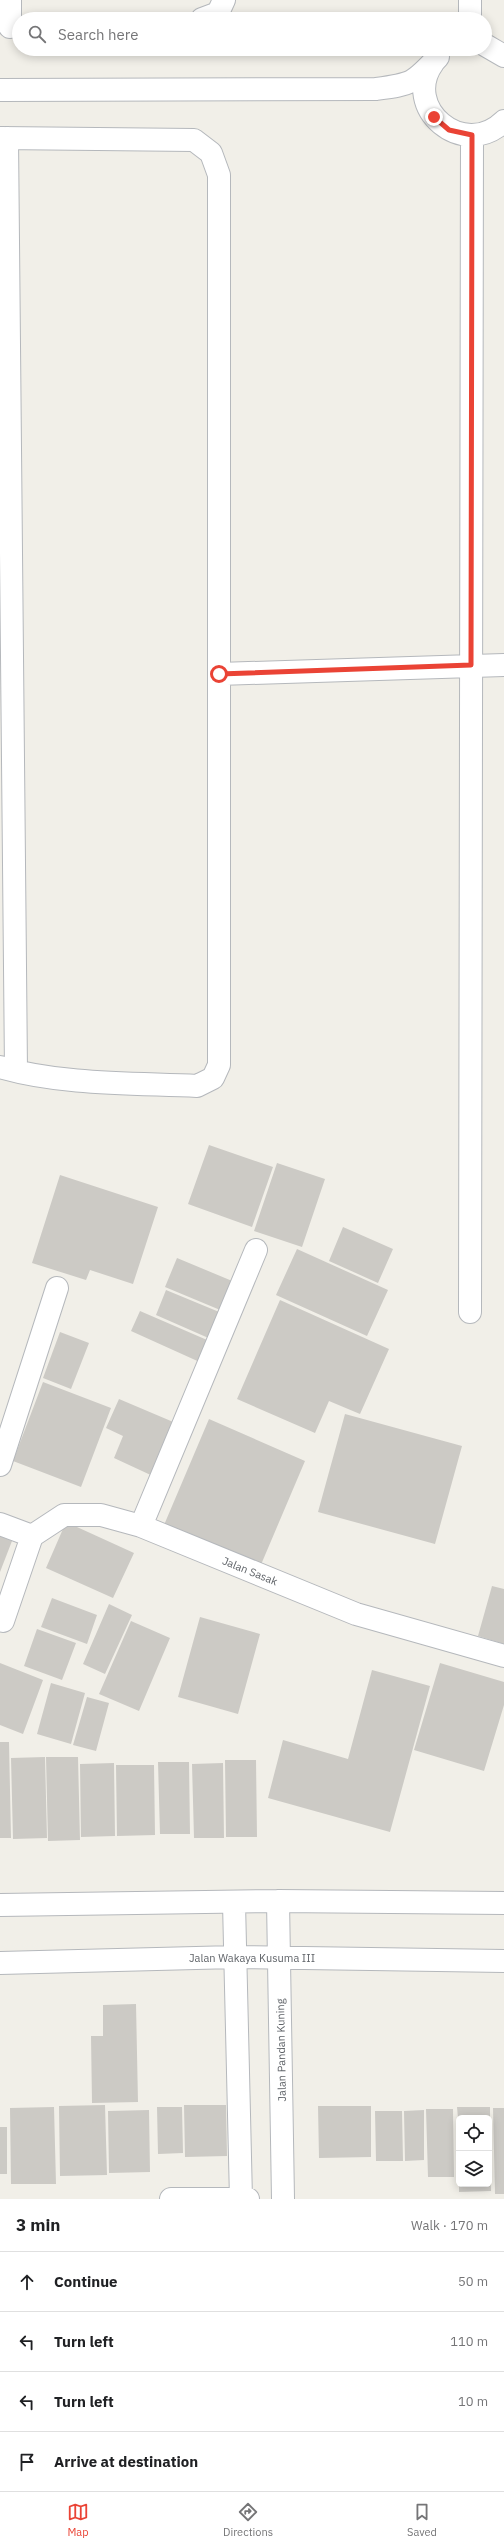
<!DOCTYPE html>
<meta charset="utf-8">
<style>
body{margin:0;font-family:"IBM Plex Sans",sans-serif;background:#f2f2f2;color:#202124}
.controls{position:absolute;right:12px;bottom:12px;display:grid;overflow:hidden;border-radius:6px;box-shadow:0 2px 10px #0003}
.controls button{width:36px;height:36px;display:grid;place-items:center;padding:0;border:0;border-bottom:1px solid #e0e0e0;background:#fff;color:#202124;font:20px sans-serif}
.stop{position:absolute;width:12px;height:12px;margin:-9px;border:3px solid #ea4335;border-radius:50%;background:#fff}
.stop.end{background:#ea4335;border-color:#fff;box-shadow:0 1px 4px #0008}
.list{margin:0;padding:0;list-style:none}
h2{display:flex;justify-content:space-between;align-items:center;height:52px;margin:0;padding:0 16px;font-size:17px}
h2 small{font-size:13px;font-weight:400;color:#757577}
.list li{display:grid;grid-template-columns:26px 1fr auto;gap:12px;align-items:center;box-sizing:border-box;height:60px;padding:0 16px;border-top:1px solid #e0e0e0}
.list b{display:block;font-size:15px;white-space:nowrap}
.list em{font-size:13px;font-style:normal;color:#757577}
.icon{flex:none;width:22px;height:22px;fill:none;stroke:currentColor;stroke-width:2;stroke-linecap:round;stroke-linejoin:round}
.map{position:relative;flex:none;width:504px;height:2199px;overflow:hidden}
.search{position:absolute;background:#fff;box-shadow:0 2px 10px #0003;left:12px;right:12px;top:12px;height:44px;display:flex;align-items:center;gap:10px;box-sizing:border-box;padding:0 14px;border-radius:22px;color:#757577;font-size:15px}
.sheet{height:292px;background:#fff}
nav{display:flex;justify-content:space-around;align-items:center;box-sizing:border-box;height:56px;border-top:1px solid #e0e0e0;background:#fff;font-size:11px;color:#757577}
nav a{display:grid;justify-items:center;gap:2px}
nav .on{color:#ea4335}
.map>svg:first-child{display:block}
</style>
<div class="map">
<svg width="504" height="2199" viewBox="0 0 504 2199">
<rect width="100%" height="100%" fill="#f1efe8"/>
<path fill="#cccac5" d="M 209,1145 L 273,1167 L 252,1227 L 188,1204 Z
M 277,1163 L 325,1179 L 302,1247 L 254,1231 Z
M 60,1175 L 158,1207 L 133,1284 L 90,1270 L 86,1280 L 32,1263 Z
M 343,1227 L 393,1249 L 378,1283 L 329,1261 Z
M 297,1249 L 388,1290 L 367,1336 L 276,1295 Z
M 177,1258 L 237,1283 L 225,1312 L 165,1287 Z
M 166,1290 L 224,1314 L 213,1340 L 156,1315 Z
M 280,1300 L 389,1349 L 360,1414 L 329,1401 L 315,1433 L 237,1399 Z
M 140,1311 L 214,1343 L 204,1364 L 131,1331 Z
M 60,1332 L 89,1343 L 71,1389 L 43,1378 Z
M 43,1382 L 111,1408 L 81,1487 L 13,1461 Z
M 119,1399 L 178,1424 L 155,1477 L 114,1458 L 123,1436 L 106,1428 Z
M 345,1414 L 462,1446 L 435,1544 L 318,1512 Z
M 209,1419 L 305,1461 L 260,1567 L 164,1525 Z
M 66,1522 L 134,1553 L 113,1598 L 46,1568 Z
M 0,1536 L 12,1541 L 0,1572 Z
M 492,1586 L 504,1589 L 504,1644 L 478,1636 Z
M 52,1598 L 97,1615 L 87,1644 L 41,1627 Z
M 109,1604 L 132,1615 L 105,1674 L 83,1664 Z
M 200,1617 L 260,1634 L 238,1714 L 178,1697 Z
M 131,1621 L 170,1638 L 139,1711 L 99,1694 Z
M 37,1629 L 76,1643 L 62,1680 L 24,1666 Z
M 0,1663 L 43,1680 L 23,1734 L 0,1725 Z
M 440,1663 L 504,1682 L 504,1705 L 484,1771 L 414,1750 Z
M 372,1670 L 430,1686 L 390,1832 L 268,1798 L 283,1740 L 348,1759 Z
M 51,1683 L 85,1693 L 71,1744 L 37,1734 Z
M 87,1697 L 109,1703 L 96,1751 L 73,1745 Z
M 0,1742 L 9,1742 L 11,1838 L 0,1838 Z
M 45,1757 L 47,1838 L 13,1839 L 11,1758 Z
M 46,1757 L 78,1757 L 80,1840 L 48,1841 Z
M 225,1760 L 256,1760 L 257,1837 L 226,1837 Z
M 158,1762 L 189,1762 L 190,1834 L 160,1834 Z
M 114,1763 L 115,1836 L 81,1837 L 80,1764 Z
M 223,1763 L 224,1838 L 194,1838 L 192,1764 Z
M 116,1765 L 154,1765 L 155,1835 L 117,1836 Z
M 136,2004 L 138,2102 L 92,2103 L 91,2036 L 103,2036 L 103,2005 Z
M 105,2105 L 107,2175 L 60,2176 L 59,2106 Z
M 184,2105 L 226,2105 L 227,2156 L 185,2157 Z
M 318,2106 L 371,2106 L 371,2157 L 319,2158 Z
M 54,2107 L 56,2184 L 11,2184 L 10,2108 Z
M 157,2107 L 182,2107 L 183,2153 L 158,2154 Z
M 457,2107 L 490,2107 L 490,2118 L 458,2118 Z
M 493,2108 L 504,2108 L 504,2194 L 495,2194 Z
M 426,2109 L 453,2109 L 454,2177 L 428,2177 Z
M 149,2110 L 150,2172 L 109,2173 L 108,2111 Z
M 424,2110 L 424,2160 L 405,2161 L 404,2111 Z
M 375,2111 L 402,2111 L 403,2161 L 376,2161 Z
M 0,2127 L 7,2127 L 7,2174 L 0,2174 Z
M 489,2138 L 491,2191 L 459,2192 L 459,2184 L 489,2184 Z"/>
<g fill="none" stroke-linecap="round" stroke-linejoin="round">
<defs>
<path id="minor" d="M 470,0 L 470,19
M 202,19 L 218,13 L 224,0
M 10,27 L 10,0
M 485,45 L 504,56
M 433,63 C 401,107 463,161 504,121
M 0,90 L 376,89 C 412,84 413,84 438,57
M 0,138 L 194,140 L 211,153 L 219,175 L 219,1065 L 213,1078 L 197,1086 C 134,1083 61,1085 0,1067
M 7,138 L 16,1071
M 219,674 L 504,665
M 470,1312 L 472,135
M 0,1465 L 57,1288
M 0,1524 L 32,1536 L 64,1515 L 101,1515 L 141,1526 L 356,1614 L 504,1656
M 141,1526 L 256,1250
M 3,1621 L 32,1536
M 278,1901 L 283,2199
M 234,1903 L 241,2199
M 0,1905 L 278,1901 L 504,1903
M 0,1963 L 235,1957 L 504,1961
M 171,2199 L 248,2199"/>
</defs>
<use href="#minor" stroke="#b5b8bc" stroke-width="24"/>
<use href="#minor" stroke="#fff" stroke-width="22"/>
</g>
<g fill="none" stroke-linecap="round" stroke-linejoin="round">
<path stroke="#ea4335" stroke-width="5" d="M 219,674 L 471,665 L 472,135 L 449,130 L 434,117"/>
</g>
<g text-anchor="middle" stroke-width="4" stroke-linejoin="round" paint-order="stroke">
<g font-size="11" fill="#5f6368" stroke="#fff">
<text transform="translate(250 1571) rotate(22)" y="4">Jalan Sasak</text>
<text x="252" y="1962">Jalan Wakaya Kusuma III</text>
<text transform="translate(281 2050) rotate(-91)" y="4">Jalan Pandan Kuning</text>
</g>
</g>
</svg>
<div class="controls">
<button><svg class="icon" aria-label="locate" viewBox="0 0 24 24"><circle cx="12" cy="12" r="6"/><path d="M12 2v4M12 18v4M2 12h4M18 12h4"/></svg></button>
<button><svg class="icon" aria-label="layers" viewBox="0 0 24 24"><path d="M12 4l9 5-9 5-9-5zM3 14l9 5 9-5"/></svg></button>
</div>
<div class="stop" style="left:219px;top:674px"></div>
<div class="stop end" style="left:434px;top:117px"></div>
<div class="search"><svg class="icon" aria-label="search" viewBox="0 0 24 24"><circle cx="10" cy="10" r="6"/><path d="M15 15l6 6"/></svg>Search here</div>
</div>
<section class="sheet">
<h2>3 min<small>Walk · 170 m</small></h2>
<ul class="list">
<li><svg class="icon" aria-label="ahead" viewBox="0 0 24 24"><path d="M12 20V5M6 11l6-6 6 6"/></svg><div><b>Continue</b></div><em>50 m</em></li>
<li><svg class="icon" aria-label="left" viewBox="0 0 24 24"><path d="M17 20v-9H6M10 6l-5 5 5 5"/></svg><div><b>Turn left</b></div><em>110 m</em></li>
<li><svg class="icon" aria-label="left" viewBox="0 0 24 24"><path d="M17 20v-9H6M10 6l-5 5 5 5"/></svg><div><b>Turn left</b></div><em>10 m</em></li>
<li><svg class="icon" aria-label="arrive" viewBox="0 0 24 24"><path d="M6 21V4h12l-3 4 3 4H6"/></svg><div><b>Arrive at destination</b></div></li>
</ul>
</section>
<nav>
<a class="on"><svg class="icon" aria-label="map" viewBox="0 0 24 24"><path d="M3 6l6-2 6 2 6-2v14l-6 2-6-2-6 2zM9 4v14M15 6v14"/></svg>Map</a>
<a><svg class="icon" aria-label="directions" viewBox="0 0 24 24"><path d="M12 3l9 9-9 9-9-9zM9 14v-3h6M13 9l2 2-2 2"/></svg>Directions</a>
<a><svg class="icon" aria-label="saved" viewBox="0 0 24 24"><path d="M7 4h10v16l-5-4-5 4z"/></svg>Saved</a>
</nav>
